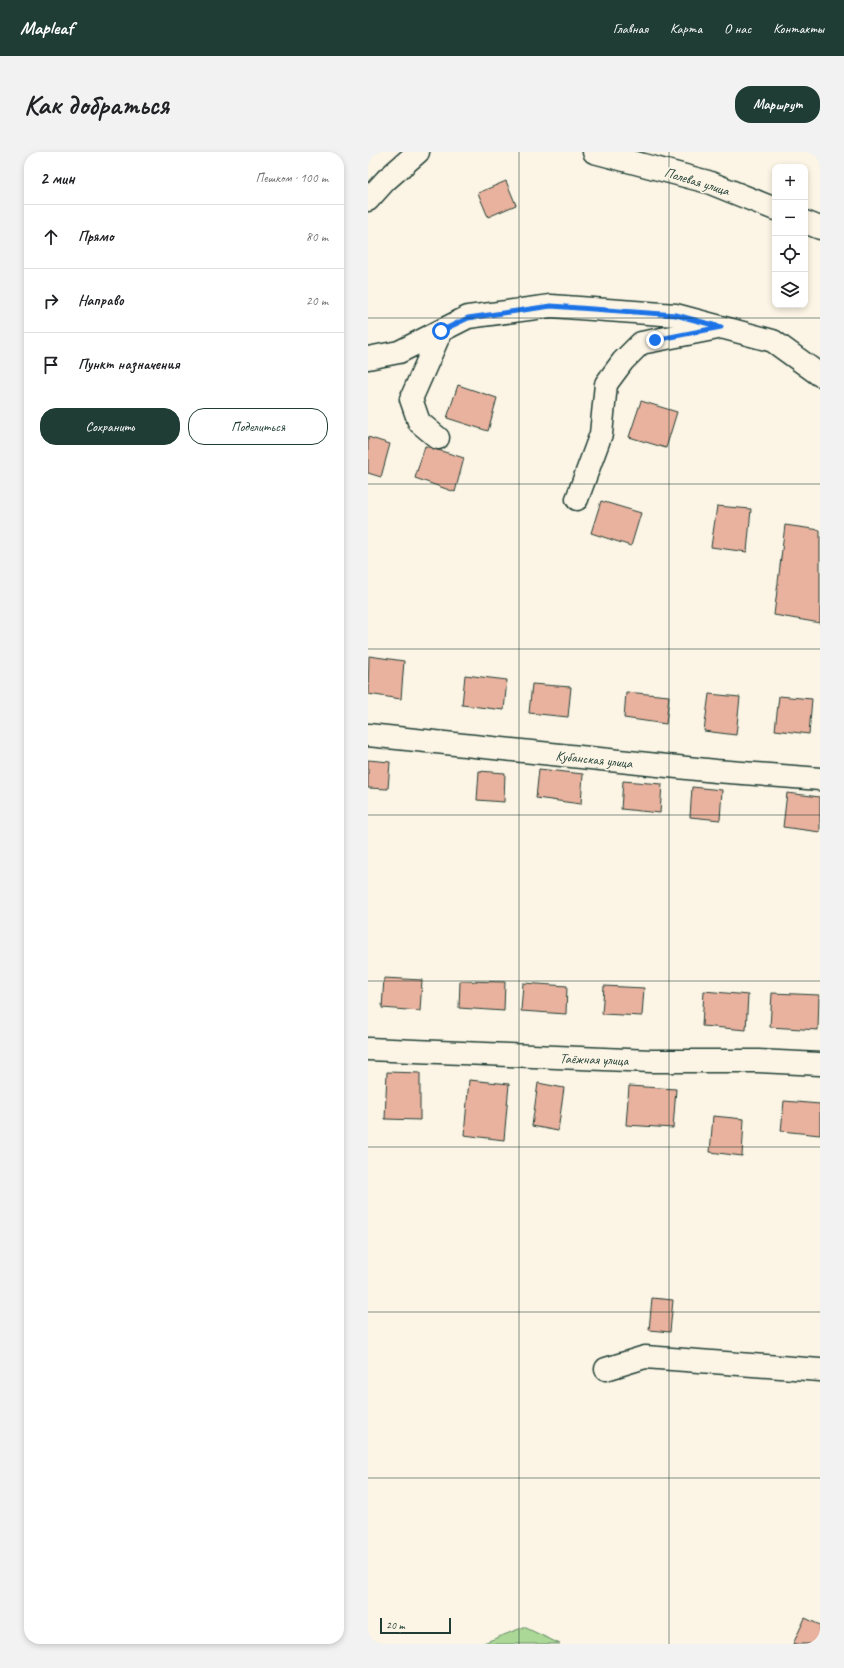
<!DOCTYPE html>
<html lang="ru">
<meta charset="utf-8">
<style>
body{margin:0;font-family:Caveat,sans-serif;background:#f2f2f2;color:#202124}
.controls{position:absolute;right:12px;top:12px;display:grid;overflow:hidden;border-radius:8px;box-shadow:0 2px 6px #0003}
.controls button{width:36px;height:36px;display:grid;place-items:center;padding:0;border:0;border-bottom:1px solid #e0e0e0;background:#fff;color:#202124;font:20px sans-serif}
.scale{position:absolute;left:12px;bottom:10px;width:71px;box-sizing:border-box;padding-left:4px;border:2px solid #1f3d34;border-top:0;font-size:11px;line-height:14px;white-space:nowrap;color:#1f3d34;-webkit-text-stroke:3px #fcf5e5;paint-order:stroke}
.stop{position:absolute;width:12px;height:12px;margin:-9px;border:3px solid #1a73e8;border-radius:50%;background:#fff}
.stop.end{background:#1a73e8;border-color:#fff;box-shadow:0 1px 4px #0008}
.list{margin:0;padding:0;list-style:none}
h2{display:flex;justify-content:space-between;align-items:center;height:52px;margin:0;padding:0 16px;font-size:17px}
h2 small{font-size:13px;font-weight:400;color:#757577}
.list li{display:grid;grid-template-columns:26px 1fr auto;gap:12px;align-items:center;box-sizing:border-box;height:64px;padding:0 16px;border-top:1px solid #e0e0e0}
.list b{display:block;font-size:15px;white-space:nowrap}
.list em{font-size:13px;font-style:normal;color:#757577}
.actions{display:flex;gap:8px;padding:12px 16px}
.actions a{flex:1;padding:9px 0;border:1px solid #1f3d34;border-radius:16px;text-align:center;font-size:14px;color:#1f3d34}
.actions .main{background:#1f3d34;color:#fff}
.icon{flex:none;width:22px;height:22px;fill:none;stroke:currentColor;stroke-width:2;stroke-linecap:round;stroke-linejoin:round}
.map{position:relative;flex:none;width:452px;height:1492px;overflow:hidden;border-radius:16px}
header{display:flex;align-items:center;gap:24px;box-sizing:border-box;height:56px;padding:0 20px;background:#1f3d34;color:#fff}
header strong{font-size:19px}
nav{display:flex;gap:22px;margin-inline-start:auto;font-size:14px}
.intro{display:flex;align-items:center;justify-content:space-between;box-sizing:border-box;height:96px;padding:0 24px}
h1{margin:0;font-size:28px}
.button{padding:10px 18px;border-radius:16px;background:#1f3d34;color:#fff;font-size:14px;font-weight:700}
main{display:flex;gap:24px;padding:0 24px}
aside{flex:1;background:#fff;border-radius:16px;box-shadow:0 2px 6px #0003}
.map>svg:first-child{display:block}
</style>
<header>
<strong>Mapleaf</strong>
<nav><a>Главная</a><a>Карта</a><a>О нас</a><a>Контакты</a></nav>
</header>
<div class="intro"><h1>Как добраться</h1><a class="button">Маршрут</a></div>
<main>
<aside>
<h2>2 мин<small>Пешком · 100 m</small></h2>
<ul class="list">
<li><svg class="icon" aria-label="ahead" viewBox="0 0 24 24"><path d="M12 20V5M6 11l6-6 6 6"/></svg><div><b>Прямо</b></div><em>80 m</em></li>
<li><svg class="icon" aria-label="right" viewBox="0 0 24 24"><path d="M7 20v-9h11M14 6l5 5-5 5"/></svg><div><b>Направо</b></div><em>20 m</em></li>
<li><svg class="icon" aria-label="arrive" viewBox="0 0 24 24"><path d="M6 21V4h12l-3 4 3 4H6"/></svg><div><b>Пункт назначения</b></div></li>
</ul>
<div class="actions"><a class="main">Сохранить</a><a>Поделиться</a></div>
</aside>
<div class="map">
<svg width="452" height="1492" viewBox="0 0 452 1492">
<rect width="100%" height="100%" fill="#fcf5e5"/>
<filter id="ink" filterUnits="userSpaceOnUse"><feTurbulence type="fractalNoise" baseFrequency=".025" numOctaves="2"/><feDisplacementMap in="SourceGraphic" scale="8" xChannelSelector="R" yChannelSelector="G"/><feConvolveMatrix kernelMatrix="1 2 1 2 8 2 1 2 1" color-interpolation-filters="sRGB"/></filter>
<g filter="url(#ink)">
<path fill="#abd897" stroke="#658a66" d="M 156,1475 L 192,1492 L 113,1492 Z"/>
<path fill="#e9b29e" stroke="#1f3d34" d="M 138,29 L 148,53 L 120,65 L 110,41 Z
M 90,233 L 129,246 L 120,279 L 79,266 Z
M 273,249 L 309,260 L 298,296 L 261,285 Z
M 0,285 L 22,292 L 13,325 L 0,321 Z
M 57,294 L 96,306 L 87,340 L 47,326 Z
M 233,349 L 273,361 L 263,394 L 223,381 Z
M 349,354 L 383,357 L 379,400 L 343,395 Z
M 417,373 L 452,378 L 452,471 L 406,463 Z
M 1,504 L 36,509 L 33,547 L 0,542 Z
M 97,523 L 139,528 L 136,558 L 94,553 Z
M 164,532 L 203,535 L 200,565 L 161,561 Z
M 258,540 L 301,544 L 298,572 L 256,566 Z
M 341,542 L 372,545 L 368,583 L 336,579 Z
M 411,544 L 444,547 L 441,582 L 407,578 Z
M 0,608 L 22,610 L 20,637 L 0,636 Z
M 171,617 L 215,622 L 213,652 L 168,646 Z
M 111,619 L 137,621 L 136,650 L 109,648 Z
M 255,629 L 294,632 L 292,661 L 253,657 Z
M 324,635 L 354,638 L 352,668 L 322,665 Z
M 419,641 L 452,645 L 452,680 L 415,675 Z
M 16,826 L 54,828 L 52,859 L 14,856 Z
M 92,829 L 137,830 L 136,859 L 91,856 Z
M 155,831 L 199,834 L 198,862 L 153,859 Z
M 236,834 L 276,836 L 274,864 L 234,862 Z
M 336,839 L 380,843 L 378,878 L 334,874 Z
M 404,841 L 451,843 L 450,878 L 402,875 Z
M 19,920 L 52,921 L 52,968 L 17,967 Z
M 101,928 L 141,932 L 136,988 L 96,983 Z
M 170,931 L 196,936 L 190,979 L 164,974 Z
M 261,934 L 308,937 L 305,976 L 258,973 Z
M 416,949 L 452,952 L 452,983 L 413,979 Z
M 345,964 L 376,967 L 374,1004 L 342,1000 Z
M 284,1146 L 305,1148 L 302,1180 L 281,1178 Z
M 437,1466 L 452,1473 L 452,1492 L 425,1492 Z"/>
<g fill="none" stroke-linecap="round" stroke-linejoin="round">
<defs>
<path id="minor" d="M 226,0 L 340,30 L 407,57
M 0,48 L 18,28 L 50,0
M 437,70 L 452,76
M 0,206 L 31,200 L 100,165 L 183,154 L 308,163 L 405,189 L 452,223
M 70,286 L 51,270 L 43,247 L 73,179
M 209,347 L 233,282 L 238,232 L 255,209 L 273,191 L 350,176
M 0,583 L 348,619 L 452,627
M 0,897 L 283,909 L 390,909 L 452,912
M 238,1217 L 277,1205 L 452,1218"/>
</defs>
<use href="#minor" stroke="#1f3d34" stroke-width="25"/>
<use href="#minor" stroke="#fcf5e5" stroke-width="22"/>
</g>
</g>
<g fill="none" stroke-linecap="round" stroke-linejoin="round" filter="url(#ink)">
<path stroke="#1a73e8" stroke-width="5" d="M 73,179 L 100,166 L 183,154 L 308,163 L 353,175 L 287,188"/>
</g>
<path fill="none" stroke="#1f3d34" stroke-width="1" stroke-opacity="0.55" d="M 151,0 L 151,1492M 301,0 L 301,1492M 0,166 L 452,166M 0,332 L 452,332M 0,497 L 452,497M 0,663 L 452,663M 0,829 L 452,829M 0,995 L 452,995M 0,1160 L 452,1160M 0,1326 L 452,1326"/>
<g text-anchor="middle" stroke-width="3.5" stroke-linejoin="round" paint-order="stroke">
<g font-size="14" fill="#1f3d34" stroke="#fcf5e5">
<text transform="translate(329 29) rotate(17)" y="5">Полевая улица</text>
<text transform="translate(226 607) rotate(6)" y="5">Кубанская улица</text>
<text transform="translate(226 907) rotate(2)" y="5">Таёжная улица</text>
</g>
</g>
</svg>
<div class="controls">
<button>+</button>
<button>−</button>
<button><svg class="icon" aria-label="locate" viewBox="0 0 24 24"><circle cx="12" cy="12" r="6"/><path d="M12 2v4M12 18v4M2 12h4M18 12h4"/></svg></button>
<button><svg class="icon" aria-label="layers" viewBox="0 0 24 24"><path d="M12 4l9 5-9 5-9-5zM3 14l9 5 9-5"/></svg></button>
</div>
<div class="scale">20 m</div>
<div class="stop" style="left:73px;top:179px"></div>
<div class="stop end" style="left:287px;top:188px"></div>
</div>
</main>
